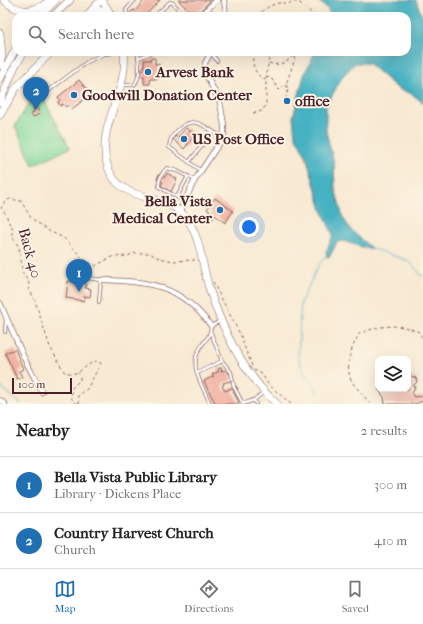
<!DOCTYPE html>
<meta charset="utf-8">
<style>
body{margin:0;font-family:"IM FELL French Canon",serif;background:#f2f2f2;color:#222}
.controls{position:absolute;right:12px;bottom:12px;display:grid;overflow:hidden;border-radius:8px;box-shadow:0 4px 16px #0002}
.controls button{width:36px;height:36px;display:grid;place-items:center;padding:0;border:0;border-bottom:1px solid #e0e0e0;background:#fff;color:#222;font:20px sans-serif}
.scale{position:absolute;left:12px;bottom:10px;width:60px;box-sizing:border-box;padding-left:4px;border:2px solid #4a1f2b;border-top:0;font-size:11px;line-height:14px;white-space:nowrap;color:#4a1f2b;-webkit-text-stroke:3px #fcf5e5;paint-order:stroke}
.you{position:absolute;left:249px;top:227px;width:14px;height:14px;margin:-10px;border:3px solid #fff;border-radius:50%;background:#1a73e8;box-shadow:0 0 0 6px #1a73e833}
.badge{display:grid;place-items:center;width:26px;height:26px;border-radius:50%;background:#1f6fb2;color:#fff;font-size:13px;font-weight:700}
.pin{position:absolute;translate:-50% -33px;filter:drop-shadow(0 1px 2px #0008)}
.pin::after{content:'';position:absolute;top:21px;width:14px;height:12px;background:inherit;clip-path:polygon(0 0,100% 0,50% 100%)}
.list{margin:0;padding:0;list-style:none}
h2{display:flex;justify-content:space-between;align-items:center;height:52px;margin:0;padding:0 16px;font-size:17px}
h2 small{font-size:13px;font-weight:400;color:#767676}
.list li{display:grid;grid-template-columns:26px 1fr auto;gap:12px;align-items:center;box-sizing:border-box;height:56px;padding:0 16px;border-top:1px solid #e0e0e0}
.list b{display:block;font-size:15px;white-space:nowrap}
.list p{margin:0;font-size:13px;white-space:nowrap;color:#767676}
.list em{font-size:13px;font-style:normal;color:#767676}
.icon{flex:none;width:22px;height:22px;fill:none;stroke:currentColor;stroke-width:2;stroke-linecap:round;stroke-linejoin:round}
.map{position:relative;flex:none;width:423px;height:404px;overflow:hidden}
.search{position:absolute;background:#fff;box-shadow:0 4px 16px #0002;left:12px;right:12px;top:12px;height:44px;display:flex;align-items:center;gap:10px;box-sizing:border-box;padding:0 14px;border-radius:12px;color:#767676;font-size:15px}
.sheet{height:164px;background:#fff}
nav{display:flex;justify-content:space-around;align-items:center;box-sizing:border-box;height:56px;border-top:1px solid #e0e0e0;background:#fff;font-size:11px;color:#767676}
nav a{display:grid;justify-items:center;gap:2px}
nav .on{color:#1f6fb2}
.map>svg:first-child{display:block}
</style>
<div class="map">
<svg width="423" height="404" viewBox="0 0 423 404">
<rect width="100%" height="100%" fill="#fcf5e5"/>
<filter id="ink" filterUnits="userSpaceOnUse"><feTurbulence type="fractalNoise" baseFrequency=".025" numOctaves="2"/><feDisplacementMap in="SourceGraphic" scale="8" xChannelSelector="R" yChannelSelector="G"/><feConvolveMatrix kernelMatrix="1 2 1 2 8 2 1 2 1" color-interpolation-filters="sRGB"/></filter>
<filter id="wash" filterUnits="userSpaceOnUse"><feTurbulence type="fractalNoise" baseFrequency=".012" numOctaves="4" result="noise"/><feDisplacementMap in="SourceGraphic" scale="16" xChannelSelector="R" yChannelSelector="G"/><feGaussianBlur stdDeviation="0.9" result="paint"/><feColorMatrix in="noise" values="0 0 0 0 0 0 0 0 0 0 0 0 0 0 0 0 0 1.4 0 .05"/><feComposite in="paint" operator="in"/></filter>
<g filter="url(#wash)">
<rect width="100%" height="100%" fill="#f8e9d2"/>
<path fill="#83d89b" stroke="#667c63" d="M 38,89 L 70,148 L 33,165 L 15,126 Z"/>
<path fill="#44b1c1" stroke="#476876" d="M 317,0 L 416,0 L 423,19 L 423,103 L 412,94 L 398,89 L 368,63 L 355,63 L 342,77 L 326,107 L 326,131 L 334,163 L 335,188 L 343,218 L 352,231 L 371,248 L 368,249 L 343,241 L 337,242 L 330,256 L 327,257 L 326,252 L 333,235 L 322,210 L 306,156 L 295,135 L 293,117 L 304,75 L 315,52 L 407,52 L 407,16 L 330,16 L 328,9 Z"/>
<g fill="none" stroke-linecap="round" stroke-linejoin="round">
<path stroke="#44b1c1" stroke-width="1" d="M 371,248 L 409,261 L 423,277
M 0,386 L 21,404
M 318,392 L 304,373 L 298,356 L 300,316 L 301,302 L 318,266 L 327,255"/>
</g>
<g id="blocks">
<path fill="#f1b0a1" d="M 143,0 L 160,0 L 145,16 L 132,16 L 129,14 L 133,10 L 135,11 L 144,1 Z
M 178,0 L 211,0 L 195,16 Z
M 151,58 L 155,58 L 155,64 L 159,64 L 159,74 L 157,75 L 158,79 L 150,79 L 150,84 L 144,84 L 144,76 L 137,76 L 137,70 L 144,70 L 144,60 L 151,60 Z
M 79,80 L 91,94 L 72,109 L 68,105 L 66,107 L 63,104 L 60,106 L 58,102 L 60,100 L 58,97 Z
M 33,107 L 37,107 L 40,114 L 33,117 L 31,114 L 34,112 Z
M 186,128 L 195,135 L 184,149 L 173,139 L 176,136 L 178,137 Z
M 167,173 L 177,179 L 171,192 L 161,186 L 163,182 L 157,179 L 159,174 L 165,177 Z
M 215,198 L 233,211 L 225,223 L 215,215 L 212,220 L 209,218 L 212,213 L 207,209 Z
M 68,281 L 86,284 L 85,288 L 91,289 L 90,297 L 84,296 L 84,301 L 66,298 Z
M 15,349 L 23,369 L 19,371 L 22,377 L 17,379 L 5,353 Z
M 219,368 L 222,368 L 221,371 L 225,370 L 230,374 L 231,381 L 223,383 L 224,385 L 222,386 L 225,391 L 236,386 L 238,389 L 233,391 L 239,403 L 238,404 L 216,404 L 207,388 L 204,381 L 214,376 L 212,374 L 218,372 Z
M 411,376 L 416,378 L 417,382 L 413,386 L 415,387 L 412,394 L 414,397 L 423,396 L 423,401 L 415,404 L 385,404 L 384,397 L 378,389 L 408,389 L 408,378 Z"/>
</g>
</g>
<g filter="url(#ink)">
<use href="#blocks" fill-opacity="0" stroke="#876665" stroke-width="1"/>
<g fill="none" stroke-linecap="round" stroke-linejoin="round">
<defs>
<path id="lane" d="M 128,16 L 126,10 L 135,0
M 155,16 L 170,2 L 173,3 L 184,16
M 173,16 L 179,10
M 211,53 L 217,61
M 138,58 L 153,52
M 121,85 L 134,85 C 142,76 138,63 138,52
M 219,100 L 236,94
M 32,103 L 87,62 L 106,53
M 189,162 L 213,132
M 201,171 L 169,147 C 170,139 172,136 177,131 C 197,112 204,129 223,137
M 177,197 L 188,176
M 184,201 L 159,187 C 158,181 162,172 167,168 L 177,171 L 195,180
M 88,278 L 101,280 L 99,302
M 5,332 L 6,319
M 222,361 L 231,372 L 234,387 L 243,404
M 197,373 L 222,361 L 211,333
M 210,404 C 203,386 188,366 200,348 C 205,340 211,336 211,326 L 220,321
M 243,404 L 254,400
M 256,404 L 254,400 L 264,392"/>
<path id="street" d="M 224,0 L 226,16
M 200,16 L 217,0
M 107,53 L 111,52
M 181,212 L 183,204 L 195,180 L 224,136 L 224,125 L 220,102 L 205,73 L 205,63 L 211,52
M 101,280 C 149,281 181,285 211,326
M 0,303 L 25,360 L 42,392
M 0,400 L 5,404"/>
<path id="secondary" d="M 102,0 L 112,16
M 124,52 C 129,91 96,126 107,164 C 119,207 165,189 187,219 C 201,238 202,266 209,288 C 222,329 244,375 277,404"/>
<path id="primary" d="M 4,0 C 18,14 36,13 50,0
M 89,13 L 101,0
M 40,16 L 56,0
M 53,16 L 70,0
M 87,16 L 101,10 L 111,16
M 0,33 L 2,55 L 0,65
M 0,79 L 16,48
M 0,102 L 15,66 L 24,52
M 0,115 L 16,88 L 51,52"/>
</defs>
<use href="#lane" stroke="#876665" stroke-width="4"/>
<use href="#street" stroke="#876665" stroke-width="6"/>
<use href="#secondary" stroke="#876665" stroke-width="8"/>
<use href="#primary" stroke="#876665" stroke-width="8"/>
<path stroke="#876665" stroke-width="1" stroke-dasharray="3 3" stroke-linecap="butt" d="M 257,16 C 266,7 277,0 289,4 L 292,1 L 300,3 L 315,16
M 253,52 C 252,65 254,75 267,81
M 269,63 C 280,67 289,62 296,52
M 266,77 L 271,78 L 279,90 L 284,85 L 286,87
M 284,105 L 288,90 L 286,84 L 295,59 L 293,56
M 253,113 L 262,111 L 266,105 L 266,77 L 270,52
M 213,282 L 242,338 C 244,349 249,356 252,366
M 254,370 L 262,374 L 268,384 L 291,404
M 77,404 L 71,398 L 72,388 L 80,380 L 80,375 L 78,373
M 79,404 L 78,395 L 87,389 L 101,363 L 94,361 L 77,373 L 65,373 L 50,347 L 34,298 L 28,288 L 29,282 L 23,274 L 19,247 L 12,236 L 12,225 L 9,223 L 6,214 L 1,208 L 5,201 L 10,199 L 21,201 L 31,218 L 49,231 L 64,238 L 84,260 L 95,266 L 112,257 L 128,256 L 134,253 L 150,253 L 156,257 L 173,261 L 196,260
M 370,404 C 366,398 361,393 356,387 C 342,372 350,350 359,334 C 378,325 400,323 419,332 L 423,339"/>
<use href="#lane" stroke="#fff" stroke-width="2.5"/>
<use href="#street" stroke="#fff" stroke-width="4.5"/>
<use href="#secondary" stroke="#fff" stroke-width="7"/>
<use href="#primary" stroke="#fff" stroke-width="7"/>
</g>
</g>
<g fill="#1f6fb2" stroke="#fcf5e5" stroke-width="1.5">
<circle cx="148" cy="72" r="4"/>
<circle cx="74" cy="95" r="4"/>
<circle cx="287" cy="101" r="4"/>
<circle cx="184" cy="139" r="4"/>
<circle cx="220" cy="210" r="4"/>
</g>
<g text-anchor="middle" stroke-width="4" stroke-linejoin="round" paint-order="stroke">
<g font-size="15" font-weight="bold" fill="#4a1f2b" stroke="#fcf5e5" text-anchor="start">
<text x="156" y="77">Arvest Bank</text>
<text x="82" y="100">Goodwill Donation Center</text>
<text x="295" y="106">office</text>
<text x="192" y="144">US Post Office</text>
<text x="212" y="206" text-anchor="end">Bella Vista<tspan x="212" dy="17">Medical Center</tspan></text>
</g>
<g font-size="15" fill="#4a1f2b" stroke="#fcf5e5">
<text transform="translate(30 253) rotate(75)" y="5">Back 40</text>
</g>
</g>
</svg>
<div class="controls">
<button><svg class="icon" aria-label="layers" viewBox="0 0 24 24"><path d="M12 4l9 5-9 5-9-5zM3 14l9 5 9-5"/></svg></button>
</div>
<div class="scale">100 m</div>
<div class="you"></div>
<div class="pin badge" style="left:79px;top:292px">1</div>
<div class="pin badge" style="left:36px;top:110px">2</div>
<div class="search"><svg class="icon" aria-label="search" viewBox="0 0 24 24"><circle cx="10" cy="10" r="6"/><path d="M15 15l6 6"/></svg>Search here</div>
</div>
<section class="sheet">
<h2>Nearby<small>2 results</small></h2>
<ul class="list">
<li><span class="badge">1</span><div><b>Bella Vista Public Library</b><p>Library · Dickens Place</p></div><em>300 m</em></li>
<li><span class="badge">2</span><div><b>Country Harvest Church</b><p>Church</p></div><em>410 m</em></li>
</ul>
</section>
<nav>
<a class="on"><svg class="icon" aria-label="map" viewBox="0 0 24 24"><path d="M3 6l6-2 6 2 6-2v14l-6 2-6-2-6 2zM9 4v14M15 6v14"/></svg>Map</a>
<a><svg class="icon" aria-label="directions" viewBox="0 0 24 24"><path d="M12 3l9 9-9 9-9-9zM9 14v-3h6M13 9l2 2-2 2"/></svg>Directions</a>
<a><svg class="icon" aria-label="saved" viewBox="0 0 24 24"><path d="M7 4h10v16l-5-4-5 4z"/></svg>Saved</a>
</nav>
